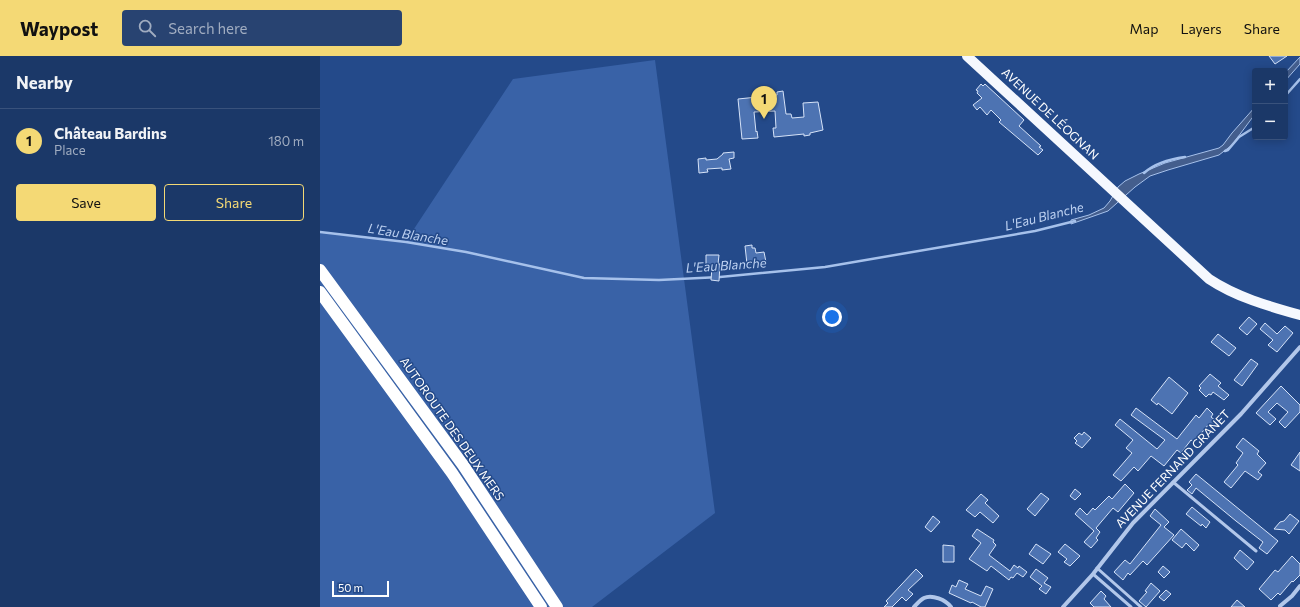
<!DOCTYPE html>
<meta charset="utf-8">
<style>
body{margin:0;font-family:Commissioner,sans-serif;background:#284371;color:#f1f3f6}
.controls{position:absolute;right:12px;top:12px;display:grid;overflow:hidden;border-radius:4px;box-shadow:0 2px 10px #0003}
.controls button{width:36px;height:36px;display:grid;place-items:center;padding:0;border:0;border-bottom:1px solid #39527c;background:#1b3868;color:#f1f3f6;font:20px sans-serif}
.scale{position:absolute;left:12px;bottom:10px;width:57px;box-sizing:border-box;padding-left:4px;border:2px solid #fff;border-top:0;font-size:11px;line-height:14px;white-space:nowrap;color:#fff;-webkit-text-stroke:3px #244a8a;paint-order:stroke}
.you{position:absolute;left:512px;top:261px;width:14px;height:14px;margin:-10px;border:3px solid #fff;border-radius:50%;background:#1a73e8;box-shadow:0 0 0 6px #1a73e833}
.badge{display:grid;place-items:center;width:26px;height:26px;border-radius:50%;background:#f4d975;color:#111;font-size:13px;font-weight:700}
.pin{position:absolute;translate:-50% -33px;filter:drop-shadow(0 1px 2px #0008)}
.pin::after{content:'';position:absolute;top:21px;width:14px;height:12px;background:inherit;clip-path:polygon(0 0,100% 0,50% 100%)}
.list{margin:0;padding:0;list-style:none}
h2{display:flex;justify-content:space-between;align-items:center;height:52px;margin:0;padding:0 16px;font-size:17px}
h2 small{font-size:13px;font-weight:400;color:#a0acc0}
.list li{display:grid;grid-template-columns:26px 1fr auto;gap:12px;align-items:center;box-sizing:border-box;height:64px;padding:0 16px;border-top:1px solid #39527c}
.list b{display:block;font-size:15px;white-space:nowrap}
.list p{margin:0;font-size:13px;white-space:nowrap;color:#a0acc0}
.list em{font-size:13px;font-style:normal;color:#a0acc0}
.actions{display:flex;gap:8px;padding:12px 16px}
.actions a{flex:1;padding:9px 0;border:1px solid #f4d975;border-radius:4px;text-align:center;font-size:14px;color:#f4d975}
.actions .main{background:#f4d975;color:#111}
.icon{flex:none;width:22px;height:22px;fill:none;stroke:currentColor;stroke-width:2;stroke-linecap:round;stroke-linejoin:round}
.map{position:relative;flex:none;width:980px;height:551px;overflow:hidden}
header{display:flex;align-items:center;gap:24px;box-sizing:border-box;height:56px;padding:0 20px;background:#f4d975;color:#111}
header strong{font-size:19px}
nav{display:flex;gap:22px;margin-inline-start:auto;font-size:14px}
.search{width:280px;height:36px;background:#284371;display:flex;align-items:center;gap:10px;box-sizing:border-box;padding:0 14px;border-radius:4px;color:#a0acc0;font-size:15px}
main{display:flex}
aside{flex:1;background:#1b3868}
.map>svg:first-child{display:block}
</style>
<header>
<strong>Waypost</strong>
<div class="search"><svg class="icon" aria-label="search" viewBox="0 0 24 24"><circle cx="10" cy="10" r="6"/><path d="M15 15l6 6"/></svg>Search here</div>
<nav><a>Map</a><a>Layers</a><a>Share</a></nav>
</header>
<main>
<aside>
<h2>Nearby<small></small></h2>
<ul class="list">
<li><span class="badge">1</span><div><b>Château Bardins</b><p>Place</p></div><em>180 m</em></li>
</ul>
<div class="actions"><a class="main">Save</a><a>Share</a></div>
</aside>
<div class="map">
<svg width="980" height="551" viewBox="0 0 980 551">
<rect width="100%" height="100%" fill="#244a8a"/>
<path fill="#3962a7" d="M 335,4 L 395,457 L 272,551 L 0,551 L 0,176 L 86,185 L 193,23 Z"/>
<path fill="#445e8d" stroke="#a6c1eb" d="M 980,1 L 980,8 L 965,25 L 965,17 Z
M 935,51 L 935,58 L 912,89 L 899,99 L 848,114 L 830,120 L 815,131 L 788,155 L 751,168 L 751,164 L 769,159 L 784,152 L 790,145 L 798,131 L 805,125 L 819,118 L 845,107 L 899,92 L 903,89 L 912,77 Z"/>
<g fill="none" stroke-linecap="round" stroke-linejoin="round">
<path stroke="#a6c1eb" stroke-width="2.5" d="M 965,40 L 980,23
M 905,95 L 908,94 L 919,81 L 935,71
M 824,117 C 835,107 850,103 865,101
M 0,176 L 86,186 L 146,196 L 264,222 L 339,224 L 400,221 L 505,211 L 715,175 L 755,165"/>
</g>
<path fill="#4d73b2" stroke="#d6e3f8" d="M 949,0 L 967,0 L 955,8 Z
M 661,28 L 663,30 L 665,28 L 704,64 L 699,70 L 721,90 L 719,91 L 723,94 L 718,99 L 679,66 L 681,64 L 671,54 L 667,59 L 660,51 L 657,54 L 653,49 L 662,42 L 657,37 L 658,35 L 656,34 Z
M 463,35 L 466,58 L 471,58 L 472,62 L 484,61 L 483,47 L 498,46 L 503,74 L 490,77 L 490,79 L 484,80 L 484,78 L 454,81 L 453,72 L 456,72 L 455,55 L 434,56 L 436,76 L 437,75 L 438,82 L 422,83 L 418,43 L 457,39 L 457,36 Z
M 414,96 L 414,102 L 409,103 L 411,113 L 402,114 L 402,112 L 387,113 L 388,116 L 379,117 L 378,103 L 386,102 L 386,104 L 397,103 L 403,98 L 403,97 Z
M 432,189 L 432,192 L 435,192 L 436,197 L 444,196 L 446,206 L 427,208 L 425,190 Z
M 386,199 L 399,199 L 398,208 L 400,208 L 399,225 L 391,224 L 392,211 L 386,210 Z
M 929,261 L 937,268 L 927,279 L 919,272 Z
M 945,267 L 957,278 L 965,270 L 973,277 L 957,296 L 948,289 L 953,284 L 940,273 Z
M 898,278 L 916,292 L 909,300 L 891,286 Z
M 931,303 L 938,308 L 922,330 L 914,324 Z
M 890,318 L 901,327 L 898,330 L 909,339 L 904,344 L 893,336 L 891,339 L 889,338 L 886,341 L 879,334 L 881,332 L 879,330 Z
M 849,321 L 868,337 L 852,358 L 838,347 L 837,349 L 831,344 Z
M 961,330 L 980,349 L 980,356 L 965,372 L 959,366 L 968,356 L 957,347 L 948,356 L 956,363 L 950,369 L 936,357 Z
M 816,352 L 857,383 L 876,359 L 879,362 L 887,352 L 893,358 L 891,361 L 896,365 L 892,371 L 889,368 L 874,386 L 871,384 L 861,397 L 857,394 L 844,410 L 831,400 L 818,415 L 814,411 L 801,425 L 793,419 L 812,397 L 806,392 L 813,384 L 795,369 L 800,363 L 837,393 L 845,384 L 811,359 Z
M 764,376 L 771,382 L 762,392 L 755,387 L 757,385 L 754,382 L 759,377 L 762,379 Z
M 923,382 L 939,395 L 937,398 L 946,407 L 938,416 L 942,419 L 938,424 L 925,415 L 911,432 L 904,426 L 918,409 L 916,407 L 923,397 L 916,391 Z
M 980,396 L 980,415 L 971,409 Z
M 876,418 L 958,485 L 947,498 L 939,492 L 943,486 L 916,465 L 876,432 L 872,438 L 867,434 L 872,429 L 869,426 Z
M 805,428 L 814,437 L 798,456 L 793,452 L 776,472 L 780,476 L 776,482 L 778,484 L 771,492 L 764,486 L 774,475 L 755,458 L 760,452 L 767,459 L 773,452 L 775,454 L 789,440 L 792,443 Z
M 755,433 L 761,438 L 755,444 L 750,440 Z
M 721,437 L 729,443 L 715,460 L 707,453 Z
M 661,438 L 668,444 L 665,447 L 679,460 L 673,467 L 660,456 L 655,461 L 646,454 Z
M 872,451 L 890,466 L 886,472 L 882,468 L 881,470 L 866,458 Z
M 835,453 L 849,466 L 844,471 L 854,479 L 827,509 L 823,505 L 810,519 L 808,517 L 803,524 L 794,516 L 805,504 L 810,508 L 841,469 L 830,460 Z
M 970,458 L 979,465 L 969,478 L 965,474 L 954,473 L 960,466 L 964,465 Z
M 613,460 L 620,466 L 611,476 L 605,471 Z
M 657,473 L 674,484 L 673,486 L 676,489 L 669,499 L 690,515 L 694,509 L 698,512 L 699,510 L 707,516 L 703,521 L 697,517 L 693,522 L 691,521 L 689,524 L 671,510 L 667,515 L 649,503 L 661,487 L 652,480 Z
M 861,473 L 879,489 L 874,495 L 866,487 L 862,492 L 852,484 Z
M 716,488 L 731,498 L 723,508 L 709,498 Z
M 745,488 L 760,500 L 750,510 L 744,506 L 747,503 L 738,496 Z
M 623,489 L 634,490 L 634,506 L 623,506 Z
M 920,494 L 934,506 L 927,514 L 914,502 Z
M 972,500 L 980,508 L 980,519 L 973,526 L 972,525 L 960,539 L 958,537 L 951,544 L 939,533 L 955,514 L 958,516 Z
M 843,510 L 850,516 L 844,522 L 838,516 Z
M 596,513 L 603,520 L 588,534 L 593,538 L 586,545 L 582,541 L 572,551 L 564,551 L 568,547 L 566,545 Z
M 716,513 L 728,522 L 724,527 L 731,531 L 726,538 L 719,533 L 722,530 L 710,521 Z
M 639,524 L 648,528 L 645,533 L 661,540 L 666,530 L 673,533 L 665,551 L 661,551 L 652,546 L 651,547 L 629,537 L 632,529 L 636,531 Z
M 831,527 L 840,535 L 826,551 L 819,545 L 827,536 L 825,535 Z
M 846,534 L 851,538 L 844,545 L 839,541 Z
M 781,535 L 786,540 L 784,543 L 791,551 L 774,551 L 770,547 Z
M 917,544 L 925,551 L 911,551 Z"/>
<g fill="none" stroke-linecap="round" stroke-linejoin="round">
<path stroke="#b2c7ea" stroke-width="3" d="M 853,426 L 936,495
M 777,512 L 821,551
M 773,518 L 811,551"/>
<path stroke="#b2c7ea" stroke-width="4" d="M 960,550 L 972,540 L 980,530
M 594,551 C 597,548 600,544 604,542 C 612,538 626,544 631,551
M 743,551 L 773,518 L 813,467 L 921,358 L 980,291"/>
<path stroke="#f5f8fe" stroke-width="10" d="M 647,0 L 889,223 C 916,241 948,250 980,259"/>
<path stroke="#fff" stroke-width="12" d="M 0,214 L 143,409 L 237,551
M 0,236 L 132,417 L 221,551"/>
</g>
<g text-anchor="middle" stroke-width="3" stroke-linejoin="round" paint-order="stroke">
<g font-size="12" fill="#fff" stroke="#244a8a">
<text transform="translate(730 58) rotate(43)" y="4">AVENUE DE LÉOGNAN</text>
<text transform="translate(132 373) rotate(55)" y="4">AUTOROUTE DES DEUX MERS</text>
<text transform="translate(853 413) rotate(-46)" y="4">AVENUE FERNAND GRANET</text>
</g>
<g font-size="13" font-style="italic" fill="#bdd1f1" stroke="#244a8a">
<text transform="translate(724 160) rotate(-14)" y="5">L'Eau Blanche</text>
<text transform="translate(88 178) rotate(9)" y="5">L'Eau Blanche</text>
<text transform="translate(406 209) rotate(-4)" y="5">L'Eau Blanche</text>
</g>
</g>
</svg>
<div class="controls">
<button>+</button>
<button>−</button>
</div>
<div class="scale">50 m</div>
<div class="you"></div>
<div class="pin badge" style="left:444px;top:63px">1</div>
</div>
</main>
